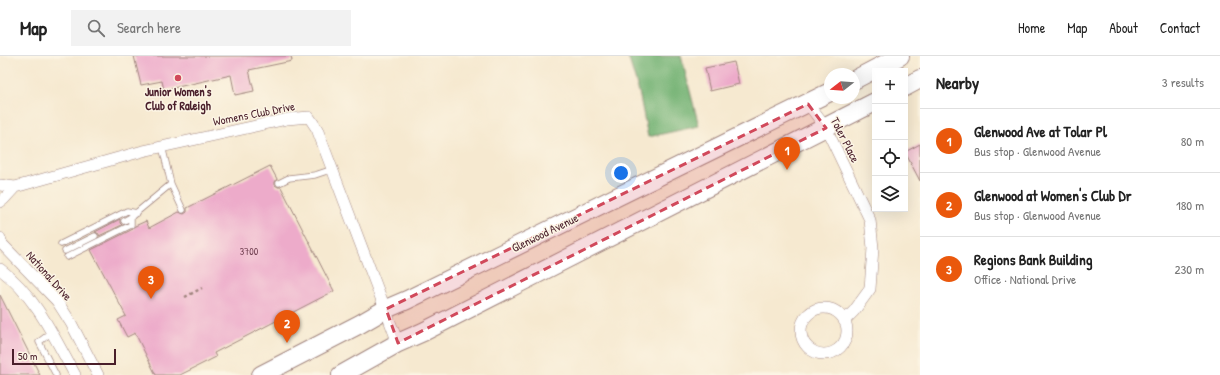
<!DOCTYPE html>
<meta charset="utf-8">
<style>
body{margin:0;font-family:"Patrick Hand",sans-serif;background:#f2f2f2;color:#222}
.controls{position:absolute;right:12px;top:12px;display:grid;overflow:hidden;border-radius:0px;box-shadow:0 4px 16px #0002}
.controls button{width:36px;height:36px;display:grid;place-items:center;padding:0;border:0;border-bottom:1px solid #e0e0e0;background:#fff;color:#222;font:20px sans-serif}
.compass{position:absolute;left:824px;top:12px;width:36px;height:36px;border-radius:50%;background:#fff;box-shadow:0 4px 16px #0002;rotate:253deg}
.scale{position:absolute;left:12px;bottom:10px;width:104px;box-sizing:border-box;padding-left:4px;border:2px solid #4a1f2b;border-top:0;font-size:11px;line-height:14px;white-space:nowrap;color:#4a1f2b;-webkit-text-stroke:3px #fcf5e5;paint-order:stroke}
.you{position:absolute;left:621px;top:117px;width:14px;height:14px;margin:-10px;border:3px solid #fff;border-radius:50%;background:#1a73e8;box-shadow:0 0 0 6px #1a73e833}
.badge{display:grid;place-items:center;width:26px;height:26px;border-radius:50%;background:#ea580c;color:#fff;font-size:13px;font-weight:700}
.pin{position:absolute;translate:-50% -33px;filter:drop-shadow(0 1px 2px #0008)}
.pin::after{content:'';position:absolute;top:21px;width:14px;height:12px;background:inherit;clip-path:polygon(0 0,100% 0,50% 100%)}
.list{margin:0;padding:0;list-style:none}
h2{display:flex;justify-content:space-between;align-items:center;height:52px;margin:0;padding:0 16px;font-size:17px}
h2 small{font-size:13px;font-weight:400;color:#767676}
.list li{display:grid;grid-template-columns:26px 1fr auto;gap:12px;align-items:center;box-sizing:border-box;height:64px;padding:0 16px;border-top:1px solid #e0e0e0}
.list b{display:block;font-size:15px;white-space:nowrap}
.list p{margin:0;font-size:13px;white-space:nowrap;color:#767676}
.list em{font-size:13px;font-style:normal;color:#767676}
.icon{flex:none;width:22px;height:22px;fill:none;stroke:currentColor;stroke-width:2;stroke-linecap:round;stroke-linejoin:round}
.map{position:relative;flex:none;width:920px;height:319px;overflow:hidden}
header{display:flex;align-items:center;gap:24px;box-sizing:border-box;height:56px;padding:0 20px;background:#fff;border-bottom:1px solid #e0e0e0}
header strong{font-size:19px}
nav{display:flex;gap:22px;margin-inline-start:auto;font-size:14px}
.search{width:280px;height:36px;background:#f2f2f2;display:flex;align-items:center;gap:10px;box-sizing:border-box;padding:0 14px;border-radius:0px;color:#767676;font-size:15px}
main{display:flex}
aside{flex:1;background:#fff}
.map>svg:first-child{display:block}
</style>
<header>
<strong>Map</strong>
<div class="search"><svg class="icon" aria-label="search" viewBox="0 0 24 24"><circle cx="10" cy="10" r="6"/><path d="M15 15l6 6"/></svg>Search here</div>
<nav><a>Home</a><a>Map</a><a>About</a><a>Contact</a></nav>
</header>
<main>
<div class="map">
<svg width="920" height="319" viewBox="0 0 920 319">
<rect width="100%" height="100%" fill="#fcf5e5"/>
<filter id="ink" filterUnits="userSpaceOnUse"><feTurbulence type="fractalNoise" baseFrequency=".025" numOctaves="2"/><feDisplacementMap in="SourceGraphic" scale="8" xChannelSelector="R" yChannelSelector="G"/><feConvolveMatrix kernelMatrix="1 2 1 2 8 2 1 2 1" color-interpolation-filters="sRGB"/></filter>
<filter id="wash" filterUnits="userSpaceOnUse"><feTurbulence type="fractalNoise" baseFrequency=".012" numOctaves="4" result="noise"/><feDisplacementMap in="SourceGraphic" scale="16" xChannelSelector="R" yChannelSelector="G"/><feGaussianBlur stdDeviation="0.9" result="paint"/><feColorMatrix in="noise" values="0 0 0 0 0 0 0 0 0 0 0 0 0 0 0 0 0 1.4 0 .05"/><feComposite in="paint" operator="in"/></filter>
<g filter="url(#wash)">
<rect width="100%" height="100%" fill="#f6e9d0"/>
<path fill="#74b375" stroke="#5f6950" d="M 628,0 L 681,0 L 699,70 L 648,81 L 639,36 Z"/>
<g id="blocks">
<path fill="#edabca" d="M 134,0 L 291,0 L 292,5 L 249,14 L 254,35 L 235,39 L 231,19 L 164,34 L 162,25 L 141,29 Z
M 734,6 L 739,28 L 710,35 L 705,12 Z
M 920,88 L 920,125 L 905,96 Z
M 270,110 L 277,123 L 275,126 L 275,129 L 278,131 L 281,131 L 334,235 L 214,297 L 216,301 L 180,319 L 156,319 L 135,277 L 127,281 L 118,264 L 126,260 L 91,194 L 133,173 L 135,170 L 146,165 L 149,172 L 179,156 L 184,158 L 187,156 L 187,152 Z
M 120,163 L 120,167 L 122,169 L 99,180 L 99,178 L 95,176 Z
M 0,239 L 40,319 L 0,319 Z"/>
</g>
</g>
<g filter="url(#ink)">
<use href="#blocks" fill-opacity="0" stroke="#a0847e" stroke-width="1"/>
<g fill="none" stroke-linecap="round" stroke-linejoin="round">
<defs>
<path id="service" d="M 162,90 L 171,128 L 183,154
M 279,127 L 289,122 L 315,119 L 333,113
M 124,165 L 131,161 L 171,128
M 61,188 L 127,155 L 137,157
M 65,195 L 95,180
M 67,201 L 131,169 L 131,161
M 52,276 L 39,286 L 56,319"/>
<path id="minor" d="M 808,48 L 826,72 L 870,164 L 873,192 L 870,233 L 854,255 L 844,265
M 0,129 L 15,131 L 143,95 L 287,63 L 309,61 L 317,73 L 398,287
M 0,146 L 4,143 L 15,131
M 0,182 L 2,188 L 57,245 L 71,267 L 98,319
M 0,213 C 36,240 54,281 75,319
M801 275a23 23 0 1 1 46 0a23 23 0 1 1-46 0Z"/>
<path id="primary" d="M 854,24 L 900,0
M 905,31 L 920,23
M 261,319 L 360,268 L 386,253 L 407,244 L 830,36
M 341,319 L 398,287 L 423,276 L 875,46"/>
</defs>
<use href="#service" stroke="#a0847e" stroke-width="7"/>
<use href="#minor" stroke="#a0847e" stroke-width="12"/>
<use href="#primary" stroke="#a0847e" stroke-width="20"/>
<path stroke="#a0847e" stroke-width="2.5" stroke-dasharray="3 3" stroke-linecap="butt" d="M 185,241 L 202,232"/>
<use href="#service" stroke="#fff" stroke-width="5.5"/>
<use href="#minor" stroke="#fff" stroke-width="11"/>
<use href="#primary" stroke="#fff" stroke-width="18"/>
</g>
</g>
<path fill="#d1495b" fill-opacity="0.2" stroke="#d1495b" stroke-width="3" stroke-dasharray="8 5" stroke-linejoin="round" d="M 808,48 L 826,72 L 398,287 L 386,253 Z"/>
<circle fill="#d1495b" stroke="#fcf5e5" stroke-width="1.5" cx="178" cy="22" r="4"/>
<g text-anchor="middle" stroke-width="3" stroke-linejoin="round" paint-order="stroke">
<g font-size="10" fill="#734253">
<text x="249" y="199">3700</text>
</g>
<g font-size="12" font-weight="bold" fill="#4a1f2b" stroke="#fcf5e5">
<text x="178" y="40">Junior Women's<tspan x="178" dy="14">Club of Raleigh</tspan></text>
</g>
<g font-size="12" fill="#4a1f2b" stroke="#fcf5e5">
<text transform="translate(254 58) rotate(-11)" y="4">Womens Club Drive</text>
<text transform="translate(845 84) rotate(63)" y="4">Toler Place</text>
<text transform="translate(545 177) rotate(-26)" y="4">Glenwood Avenue</text>
<text transform="translate(49 220) rotate(48)" y="4">National Drive</text>
</g>
</g>
</svg>
<div class="controls">
<button>+</button>
<button>−</button>
<button><svg class="icon" aria-label="locate" viewBox="0 0 24 24"><circle cx="12" cy="12" r="6"/><path d="M12 2v4M12 18v4M2 12h4M18 12h4"/></svg></button>
<button><svg class="icon" aria-label="layers" viewBox="0 0 24 24"><path d="M12 4l9 5-9 5-9-5zM3 14l9 5 9-5"/></svg></button>
</div>
<svg class="compass" viewBox="-18 -18 36 36"><path d="M0-13l5 13h-10z" fill="#e53935"/><path d="M0 13l5-13h-10z" fill="#767676"/></svg>
<div class="scale">50 m</div>
<div class="you"></div>
<div class="pin badge" style="left:787px;top:114px">1</div>
<div class="pin badge" style="left:287px;top:287px">2</div>
<div class="pin badge" style="left:151px;top:243px">3</div>
</div>
<aside>
<h2>Nearby<small>3 results</small></h2>
<ul class="list">
<li><span class="badge">1</span><div><b>Glenwood Ave at Tolar Pl</b><p>Bus stop · Glenwood Avenue</p></div><em>80 m</em></li>
<li><span class="badge">2</span><div><b>Glenwood at Women's Club Dr</b><p>Bus stop · Glenwood Avenue</p></div><em>180 m</em></li>
<li><span class="badge">3</span><div><b>Regions Bank Building</b><p>Office · National Drive</p></div><em>230 m</em></li>
</ul>
</aside>
</main>
